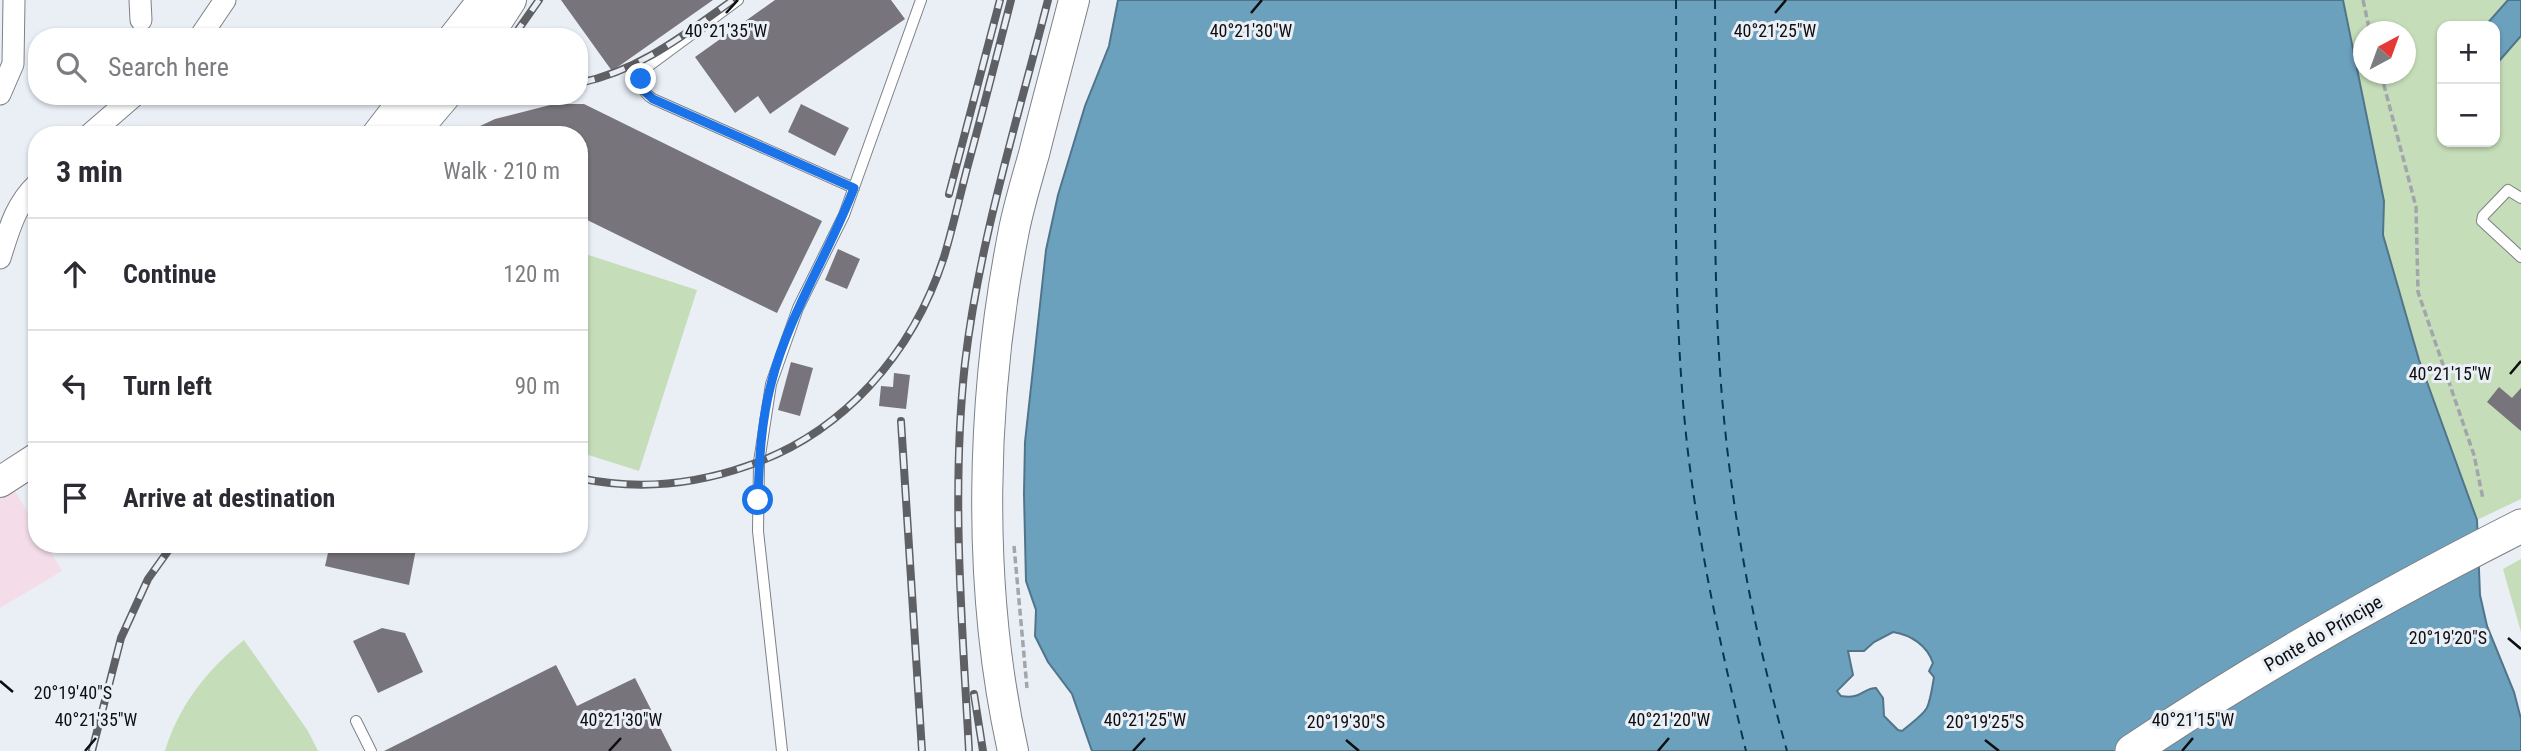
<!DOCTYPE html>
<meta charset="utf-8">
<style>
body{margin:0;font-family:"Roboto Condensed",sans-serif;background:#f2f2f3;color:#2b2b33}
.controls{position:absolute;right:21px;top:21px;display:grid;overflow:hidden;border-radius:14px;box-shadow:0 2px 5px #0004}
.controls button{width:63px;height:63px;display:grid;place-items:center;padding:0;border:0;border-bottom:2px solid #e1e1e2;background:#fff;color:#2b2b33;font:35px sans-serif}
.compass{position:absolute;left:2353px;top:21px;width:63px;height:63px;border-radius:50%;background:#fff;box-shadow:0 2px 5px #0004;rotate:41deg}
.stop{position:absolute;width:21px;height:21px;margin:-16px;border:5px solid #1a73e8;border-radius:50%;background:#fff}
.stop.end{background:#1a73e8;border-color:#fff;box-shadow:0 2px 7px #0008}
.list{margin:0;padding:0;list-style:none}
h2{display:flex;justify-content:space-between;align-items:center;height:91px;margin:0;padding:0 28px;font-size:30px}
h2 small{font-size:23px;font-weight:400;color:#7c7c81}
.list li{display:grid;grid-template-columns:46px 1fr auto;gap:21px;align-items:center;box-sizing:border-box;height:112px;padding:0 28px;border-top:2px solid #e1e1e2}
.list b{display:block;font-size:26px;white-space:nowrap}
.list em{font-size:23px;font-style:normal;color:#7c7c81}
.icon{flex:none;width:38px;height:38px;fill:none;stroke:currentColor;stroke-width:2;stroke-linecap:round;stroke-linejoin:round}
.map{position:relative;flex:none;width:2521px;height:751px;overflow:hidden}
.search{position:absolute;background:#fff;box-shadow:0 2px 5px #0004;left:28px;top:28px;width:560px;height:77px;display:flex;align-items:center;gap:18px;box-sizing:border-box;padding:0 24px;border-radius:28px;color:#7c7c81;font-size:26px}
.panel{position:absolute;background:#fff;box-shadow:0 2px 5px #0004;left:28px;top:126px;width:560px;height:427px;border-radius:28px}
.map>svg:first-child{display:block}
</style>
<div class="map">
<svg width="2521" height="751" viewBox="0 0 2521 751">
<rect width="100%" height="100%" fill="#eaeff6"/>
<path fill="#f4dde9" d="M 11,484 L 37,528 L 37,544 L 46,544 L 62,571 L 0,608 L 0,490 Z"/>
<path fill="#c5ddb8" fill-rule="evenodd" d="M 2343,0 L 2521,0 L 2521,499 L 2477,520 L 2419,360 L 2383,235 L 2384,201 ZM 2442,26 L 2495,26 L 2495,142 L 2442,142 ZM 2364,32 L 2406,32 L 2406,74 L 2364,74 Z
M 579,252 L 697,290 L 639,471 L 579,452 Z
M 2521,559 L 2521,632 L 2503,569 Z
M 244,640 L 308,731 L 318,751 L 165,751 C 179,705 207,670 244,640 Z"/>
<path fill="#6ca1be" stroke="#50758a" stroke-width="2" fill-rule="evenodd" d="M 1118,0 L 2343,0 L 2384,201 L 2383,235 L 2419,360 L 2477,520 L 2480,595 L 2487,626 L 2514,692 L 2521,719 L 2521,751 L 1092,751 L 1072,694 L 1048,662 L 1035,636 L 1036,610 L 1026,581 L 1024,494 L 1025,442 L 1046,250 L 1058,195 L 1085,106 L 1109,46 ZM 1893,632 C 1911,635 1927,645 1933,663 L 1929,671 L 1934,677 C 1928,713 1930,708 1902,731 L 1898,730 L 1884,716 L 1883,698 L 1876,688 C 1863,688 1861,700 1841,696 L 1837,691 L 1853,675 L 1848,651 L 1864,651 L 1874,642 Z
M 2508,0 L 2521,0 L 2521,36 L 2500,60 L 2495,55 L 2495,26 L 2485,26 Z"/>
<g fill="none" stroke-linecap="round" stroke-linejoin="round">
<path stroke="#07374c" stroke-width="2" stroke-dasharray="9 7" stroke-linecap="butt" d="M 1676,0 C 1677,148 1671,297 1687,444 C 1699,548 1721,650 1746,751
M 1715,0 C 1716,123 1712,248 1720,371 C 1729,499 1752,627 1787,751"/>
</g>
<path fill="#77747b" d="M 561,0 L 713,0 L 612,71 Z
M 775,0 L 891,0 L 905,19 L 770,114 L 758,96 L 735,113 L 695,57 Z
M 554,104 L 584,104 L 822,221 L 777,313 L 579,216 L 579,135 L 461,135 L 495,119 Z
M 801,104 L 849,128 L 835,156 L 788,132 Z
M 838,249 L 860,259 L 847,289 L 825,280 Z
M 791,362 L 813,368 L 800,416 L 778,410 Z
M 894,373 L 910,375 L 906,409 L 879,406 L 881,386 L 893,387 Z
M 2499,387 L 2512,398 L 2521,388 L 2521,431 L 2487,402 Z
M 330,544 L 417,544 L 409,585 L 325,566 Z
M 382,628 L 405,633 L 423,672 L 378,693 L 353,641 Z
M 556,665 L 577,706 L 635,678 L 672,751 L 384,751 Z"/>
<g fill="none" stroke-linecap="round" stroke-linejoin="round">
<defs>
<path id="lane" d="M 738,0 L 646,68 C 639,80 641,92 653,99 L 854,188
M 2521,198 L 2508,190 L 2483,216 L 2482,221 L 2521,257
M 356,721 L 371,751
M 782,751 L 758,531 L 759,462 L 771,384 L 798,308 L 844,215 L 921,0"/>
<path id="street" d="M 140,0 L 141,20
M 200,37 L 225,0
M 0,94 L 13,64 L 14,0
M 89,135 L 134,96
M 0,258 C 9,230 15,205 37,184"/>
<path id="secondary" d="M 454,37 L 483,0
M 487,37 L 511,0
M 377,135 L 407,96
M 412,135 L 445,96
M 0,482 L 37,458
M 1013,751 C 976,585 981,397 1014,230 C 1019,205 1027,179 1034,154 C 1047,102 1061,51 1074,0"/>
<path id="primary" d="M 2132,751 C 2257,667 2387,594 2521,526"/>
</defs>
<use href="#lane" stroke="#7d8188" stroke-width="12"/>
<use href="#street" stroke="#7d8188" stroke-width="23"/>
<use href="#secondary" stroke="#7d8188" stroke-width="32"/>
<use href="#primary" stroke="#7d8188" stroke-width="35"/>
<path stroke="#a2a5ab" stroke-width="3.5" stroke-dasharray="7 3.5" stroke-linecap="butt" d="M 2363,0 L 2370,32
M 2381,74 L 2416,207 L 2418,292 L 2474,455 L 2483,499
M 1014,546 L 1027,688"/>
<use href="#lane" stroke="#fff" stroke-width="10"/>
<use href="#street" stroke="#fff" stroke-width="21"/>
<use href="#secondary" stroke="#fff" stroke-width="30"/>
<use href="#primary" stroke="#fff" stroke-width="33"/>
<defs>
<path id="rail" d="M 513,37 L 539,0
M 579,83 C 639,71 684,35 733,0
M 497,99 L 509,96
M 949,194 L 1000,0
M 901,421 L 922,751
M 579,478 C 635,490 693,485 747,466 C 843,434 913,353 944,257 C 953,227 960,195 968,165 C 983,110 997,55 1011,0
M 974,694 L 983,751
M 92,751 L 121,638 L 148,579 L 173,544
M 969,751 C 962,622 951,491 965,363 C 979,242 1018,118 1048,0"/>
</defs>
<use href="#rail" stroke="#5e6064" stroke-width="8"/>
<use href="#rail" stroke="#eaeff6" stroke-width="5" stroke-dasharray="16" stroke-linecap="butt"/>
</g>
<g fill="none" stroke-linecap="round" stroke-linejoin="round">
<path stroke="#1a73e8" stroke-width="9" d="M 641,79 L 644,91 L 653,99 L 854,188 C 829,254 788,315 771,384 C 761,422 759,462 758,500"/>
</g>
<path fill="none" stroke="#0d0e10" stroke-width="2.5" d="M 726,13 L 738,0M 1251,13 L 1262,0M 1775,13 L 1786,0M 2510,374 L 2521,361M 2508,638 L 2521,649M 0,681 L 13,692M 1346,740 L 1359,751M 1985,740 L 1999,751M 85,751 L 96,738M 609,751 L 621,738M 1133,751 L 1145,738M 1658,751 L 1669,738M 2182,751 L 2193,738"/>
<g text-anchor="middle" stroke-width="6" stroke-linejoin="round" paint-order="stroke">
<g font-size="19" fill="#0d0e10" stroke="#eaeff6">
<text transform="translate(2323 633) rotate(-30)" y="7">Ponte do Príncipe</text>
</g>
</g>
<g font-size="18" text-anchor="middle" fill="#0d0e10" stroke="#eaeff6" stroke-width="6" stroke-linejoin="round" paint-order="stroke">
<text x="1775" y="37">40°21'25"W</text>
<text x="726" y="37">40°21'35"W</text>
<text x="1251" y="37">40°21'30"W</text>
<text x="2450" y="380">40°21'15"W</text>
<text x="2448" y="644">20°19'20"S</text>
<text x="73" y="699">20°19'40"S</text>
<text x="96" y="726">40°21'35"W</text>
<text x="621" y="726">40°21'30"W</text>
<text x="1145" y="726">40°21'25"W</text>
<text x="1669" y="726">40°21'20"W</text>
<text x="2193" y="726">40°21'15"W</text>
<text x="1346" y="728">20°19'30"S</text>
<text x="1985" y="728">20°19'25"S</text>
</g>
</svg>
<div class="controls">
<button>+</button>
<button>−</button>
</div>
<svg class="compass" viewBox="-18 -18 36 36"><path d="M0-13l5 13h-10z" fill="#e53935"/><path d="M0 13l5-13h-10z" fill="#7c7c81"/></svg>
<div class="stop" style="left:758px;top:500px"></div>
<div class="stop end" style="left:641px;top:79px"></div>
<div class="search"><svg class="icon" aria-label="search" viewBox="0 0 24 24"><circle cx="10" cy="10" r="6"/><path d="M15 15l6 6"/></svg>Search here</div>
<section class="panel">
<h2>3 min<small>Walk · 210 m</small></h2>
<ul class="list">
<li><svg class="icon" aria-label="ahead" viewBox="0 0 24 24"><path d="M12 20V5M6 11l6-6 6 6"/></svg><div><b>Continue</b></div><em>120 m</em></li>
<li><svg class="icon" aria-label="left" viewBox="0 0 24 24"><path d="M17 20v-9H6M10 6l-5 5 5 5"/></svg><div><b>Turn left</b></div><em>90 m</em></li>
<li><svg class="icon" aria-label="arrive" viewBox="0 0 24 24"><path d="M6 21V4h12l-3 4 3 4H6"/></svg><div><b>Arrive at destination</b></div></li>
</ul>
</section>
</div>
